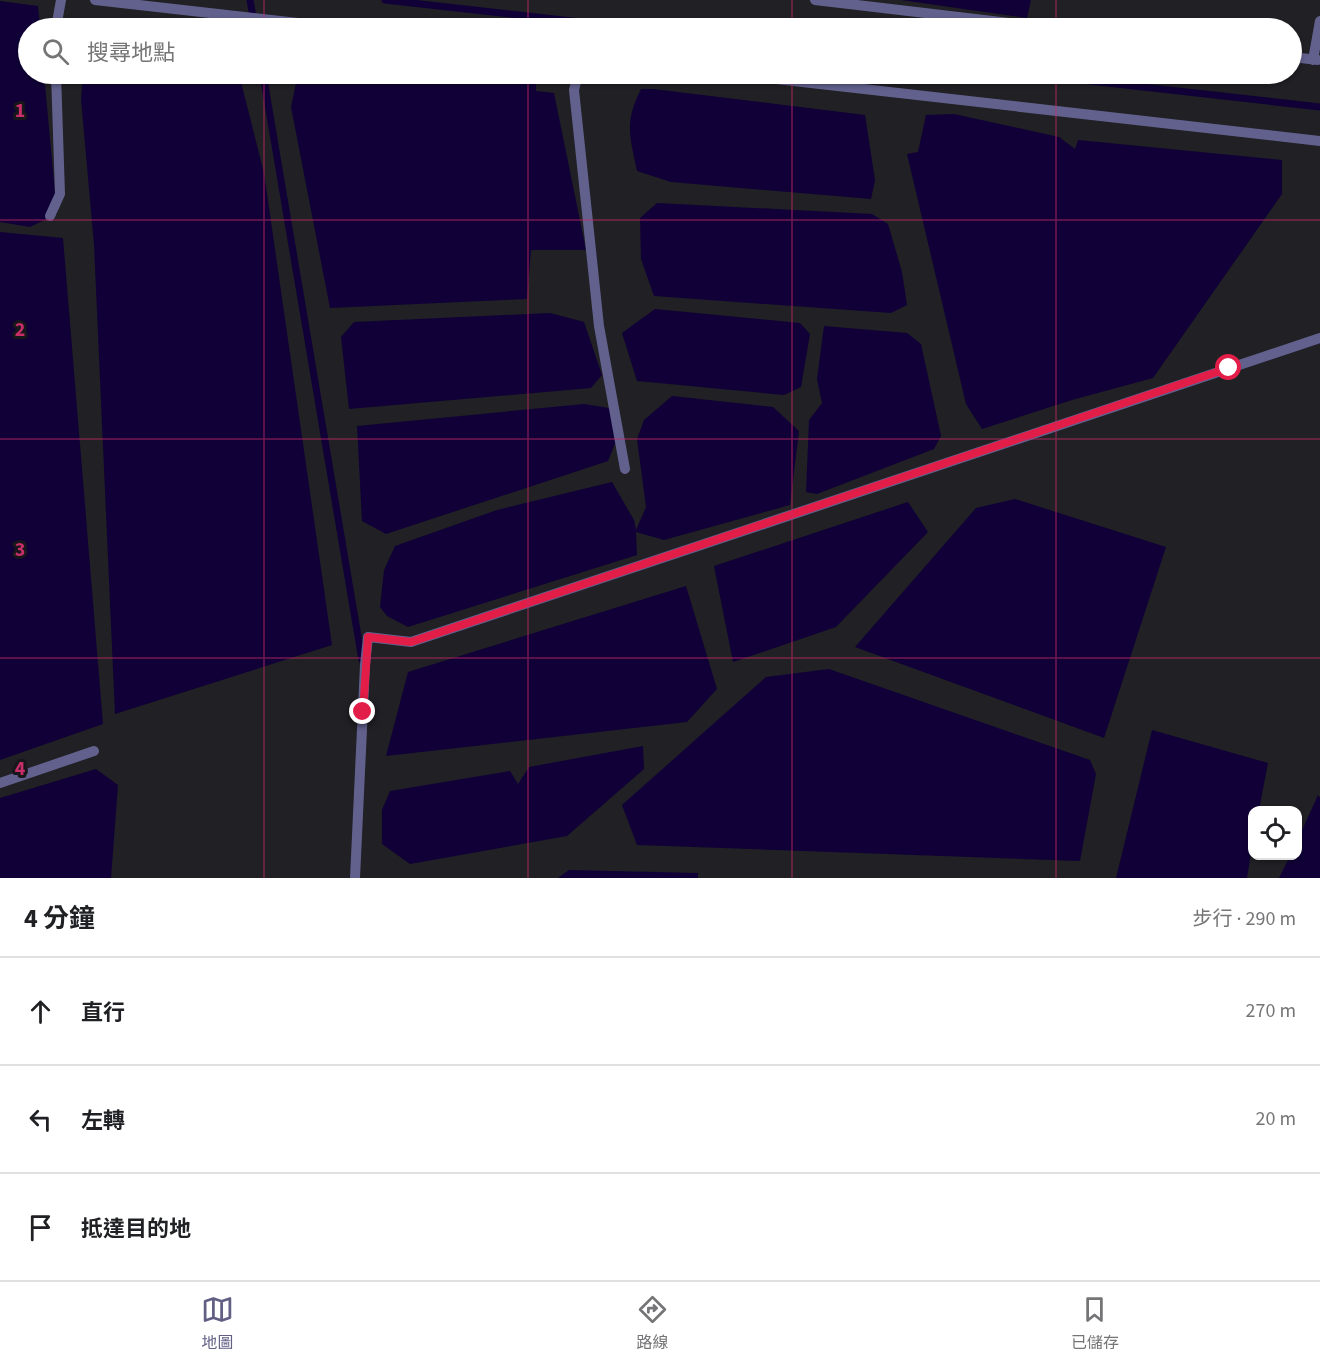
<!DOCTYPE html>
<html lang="zh-TW">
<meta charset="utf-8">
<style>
body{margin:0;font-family:"Source Sans 3","Noto Sans TC",sans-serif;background:#f2f2f2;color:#202124}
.controls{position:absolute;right:18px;bottom:18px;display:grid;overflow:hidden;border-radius:12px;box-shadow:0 2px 4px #0004}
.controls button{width:54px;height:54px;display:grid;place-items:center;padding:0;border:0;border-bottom:2px solid #e0e0e0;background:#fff;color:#202124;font:30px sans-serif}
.stop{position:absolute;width:18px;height:18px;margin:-14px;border:4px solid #e11d48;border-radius:50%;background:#fff}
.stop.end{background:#e11d48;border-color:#fff;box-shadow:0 2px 6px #0008}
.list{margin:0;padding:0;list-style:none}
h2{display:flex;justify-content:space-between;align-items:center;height:78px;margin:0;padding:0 24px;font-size:26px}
h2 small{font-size:20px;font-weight:400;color:#757577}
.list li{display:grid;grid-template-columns:39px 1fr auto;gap:18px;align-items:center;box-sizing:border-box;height:108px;padding:0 24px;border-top:2px solid #e0e0e0}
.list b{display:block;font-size:22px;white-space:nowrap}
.list em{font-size:20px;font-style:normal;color:#757577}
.icon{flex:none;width:33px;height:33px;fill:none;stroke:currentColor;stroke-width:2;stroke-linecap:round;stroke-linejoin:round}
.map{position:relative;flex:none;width:1320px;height:878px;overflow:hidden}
.search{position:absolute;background:#fff;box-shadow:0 2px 4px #0004;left:18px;right:18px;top:18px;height:66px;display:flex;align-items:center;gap:15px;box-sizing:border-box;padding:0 21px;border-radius:33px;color:#757577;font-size:22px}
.sheet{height:402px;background:#fff}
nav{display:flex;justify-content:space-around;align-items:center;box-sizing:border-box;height:84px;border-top:2px solid #e0e0e0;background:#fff;font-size:16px;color:#757577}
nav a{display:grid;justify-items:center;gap:3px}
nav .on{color:#616084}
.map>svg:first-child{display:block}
</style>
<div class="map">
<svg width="1320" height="878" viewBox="0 0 1320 878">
<rect width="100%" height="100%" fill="#202025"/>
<path fill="#100037" d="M 901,0 L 1031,0 L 1027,18 Z
M 0,1 L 38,6 L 40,28 L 28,28 L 28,74 L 44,74 L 57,214 L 30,227 L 0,222 Z
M 83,74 L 239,74 L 264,173 L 332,645 L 115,714 L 94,245 L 81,99 Z
M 298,74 L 536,74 L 536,91 L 554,93 L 586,250 L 531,250 L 527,299 L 330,308 L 291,107 Z
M 641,89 L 653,89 L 865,115 L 875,180 L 871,199 L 671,182 L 637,171 C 630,136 624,123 641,89 Z
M 954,114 L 1059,137 L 1075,149 L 1078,140 L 1282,160 L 1282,194 L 1153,378 L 1072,400 L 982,429 L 966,404 L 907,154 L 918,152 L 926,115 Z
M 657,203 L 872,214 L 888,224 L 902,272 L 907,305 L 891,313 L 654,296 L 641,259 L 640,218 Z
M 0,232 L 63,238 L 103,724 L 0,760 Z
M 655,309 L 800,323 L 810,334 L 801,387 L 784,395 L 637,381 L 622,333 Z
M 550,313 L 584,322 L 602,375 L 591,388 L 349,409 L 341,337 L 354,322 Z
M 824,326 L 907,333 L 921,344 L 941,436 L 934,449 L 817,494 L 806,492 L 809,420 L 822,403 L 817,379 Z
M 672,396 L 773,407 L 799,431 L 790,505 L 664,540 L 636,532 L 637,555 L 408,627 L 387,616 L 380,607 L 384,570 L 395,546 L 497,510 L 612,482 L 634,520 L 636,530 L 646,507 L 637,439 L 644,420 Z
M 584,404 L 609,408 L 620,431 L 608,461 L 386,534 L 362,521 L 357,426 Z
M 1015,499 L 1166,547 L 1104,738 L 855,647 L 976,508 Z
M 908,502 L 928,532 L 836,627 L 733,662 L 714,566 Z
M 686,586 L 717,689 L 687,722 L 386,756 L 408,672 Z
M 829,669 L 1090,760 L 1096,774 L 1080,861 L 637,845 L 622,805 L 766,677 Z
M 1152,730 L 1268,763 L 1259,810 L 1252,810 L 1252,847 L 1247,878 L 1116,878 Z
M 643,746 L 644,769 L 567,836 L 410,864 L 382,844 L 382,810 L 390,791 L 510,771 L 518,784 L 529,767 Z
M 96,769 L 118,785 L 111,878 L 0,878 L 0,798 Z
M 1318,795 L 1320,798 L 1320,878 L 1279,878 L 1290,856 L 1298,856 L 1298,839 Z
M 569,870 L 698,873 L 698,878 L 558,878 Z"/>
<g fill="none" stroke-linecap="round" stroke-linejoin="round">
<path stroke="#100037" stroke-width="7" d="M 250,0 L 255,28
M 385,0 L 634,28
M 263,74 L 362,660
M 1027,74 L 1320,107"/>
<path stroke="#62618e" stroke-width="10" d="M 95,0 L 342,28
M 815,0 L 1052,28
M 56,28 L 61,0
M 1292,57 L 1318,60
M 1313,60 L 1320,21
M 578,74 L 574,90 L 599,326 L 625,469
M 732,74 L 1320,141
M 50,216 L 60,194 L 56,74
M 0,783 L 94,751
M 355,878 L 365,665 L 368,637 L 411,642 L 1320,338"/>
</g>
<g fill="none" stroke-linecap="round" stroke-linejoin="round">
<path stroke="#e11d48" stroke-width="8" d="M 363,712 L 368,637 L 411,642 L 1229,368"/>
</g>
<path fill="none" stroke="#c72e6a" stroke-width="1.5" stroke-opacity="0.55" d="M 264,0 L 264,28M 528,0 L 528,28M 792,0 L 792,28M 1056,0 L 1056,28M 264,74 L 264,878M 528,74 L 528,878M 792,74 L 792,878M 1056,74 L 1056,878M 0,220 L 1320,220M 0,439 L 1320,439M 0,658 L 1320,658"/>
<g font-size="20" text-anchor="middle" font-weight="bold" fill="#c72e6a" stroke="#17171b" stroke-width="6" stroke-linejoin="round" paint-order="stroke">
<text x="20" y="117">1</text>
<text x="20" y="336">2</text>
<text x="20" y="556">3</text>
<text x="20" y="775">4</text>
</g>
</svg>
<div class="controls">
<button><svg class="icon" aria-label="locate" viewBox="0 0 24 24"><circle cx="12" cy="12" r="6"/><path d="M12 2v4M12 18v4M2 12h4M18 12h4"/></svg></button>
</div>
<div class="stop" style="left:1229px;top:368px"></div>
<div class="stop end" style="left:363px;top:712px"></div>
<div class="search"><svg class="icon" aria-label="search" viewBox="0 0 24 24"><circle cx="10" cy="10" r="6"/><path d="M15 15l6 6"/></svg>搜尋地點</div>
</div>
<section class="sheet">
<h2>4 分鐘<small>步行 · 290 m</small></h2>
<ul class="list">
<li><svg class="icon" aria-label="ahead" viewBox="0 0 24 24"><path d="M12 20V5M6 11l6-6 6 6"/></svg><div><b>直行</b></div><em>270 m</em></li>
<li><svg class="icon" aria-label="left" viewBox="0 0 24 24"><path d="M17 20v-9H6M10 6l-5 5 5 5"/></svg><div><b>左轉</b></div><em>20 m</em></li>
<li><svg class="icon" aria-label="arrive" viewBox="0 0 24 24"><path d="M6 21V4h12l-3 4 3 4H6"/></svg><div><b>抵達目的地</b></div></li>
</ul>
</section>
<nav>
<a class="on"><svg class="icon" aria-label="map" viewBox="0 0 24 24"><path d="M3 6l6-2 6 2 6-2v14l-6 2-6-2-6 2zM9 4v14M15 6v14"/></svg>地圖</a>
<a><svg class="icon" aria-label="directions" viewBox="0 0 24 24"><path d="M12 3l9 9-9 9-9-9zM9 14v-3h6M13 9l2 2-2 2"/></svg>路線</a>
<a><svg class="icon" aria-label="saved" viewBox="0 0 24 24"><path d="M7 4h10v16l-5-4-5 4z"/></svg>已儲存</a>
</nav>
